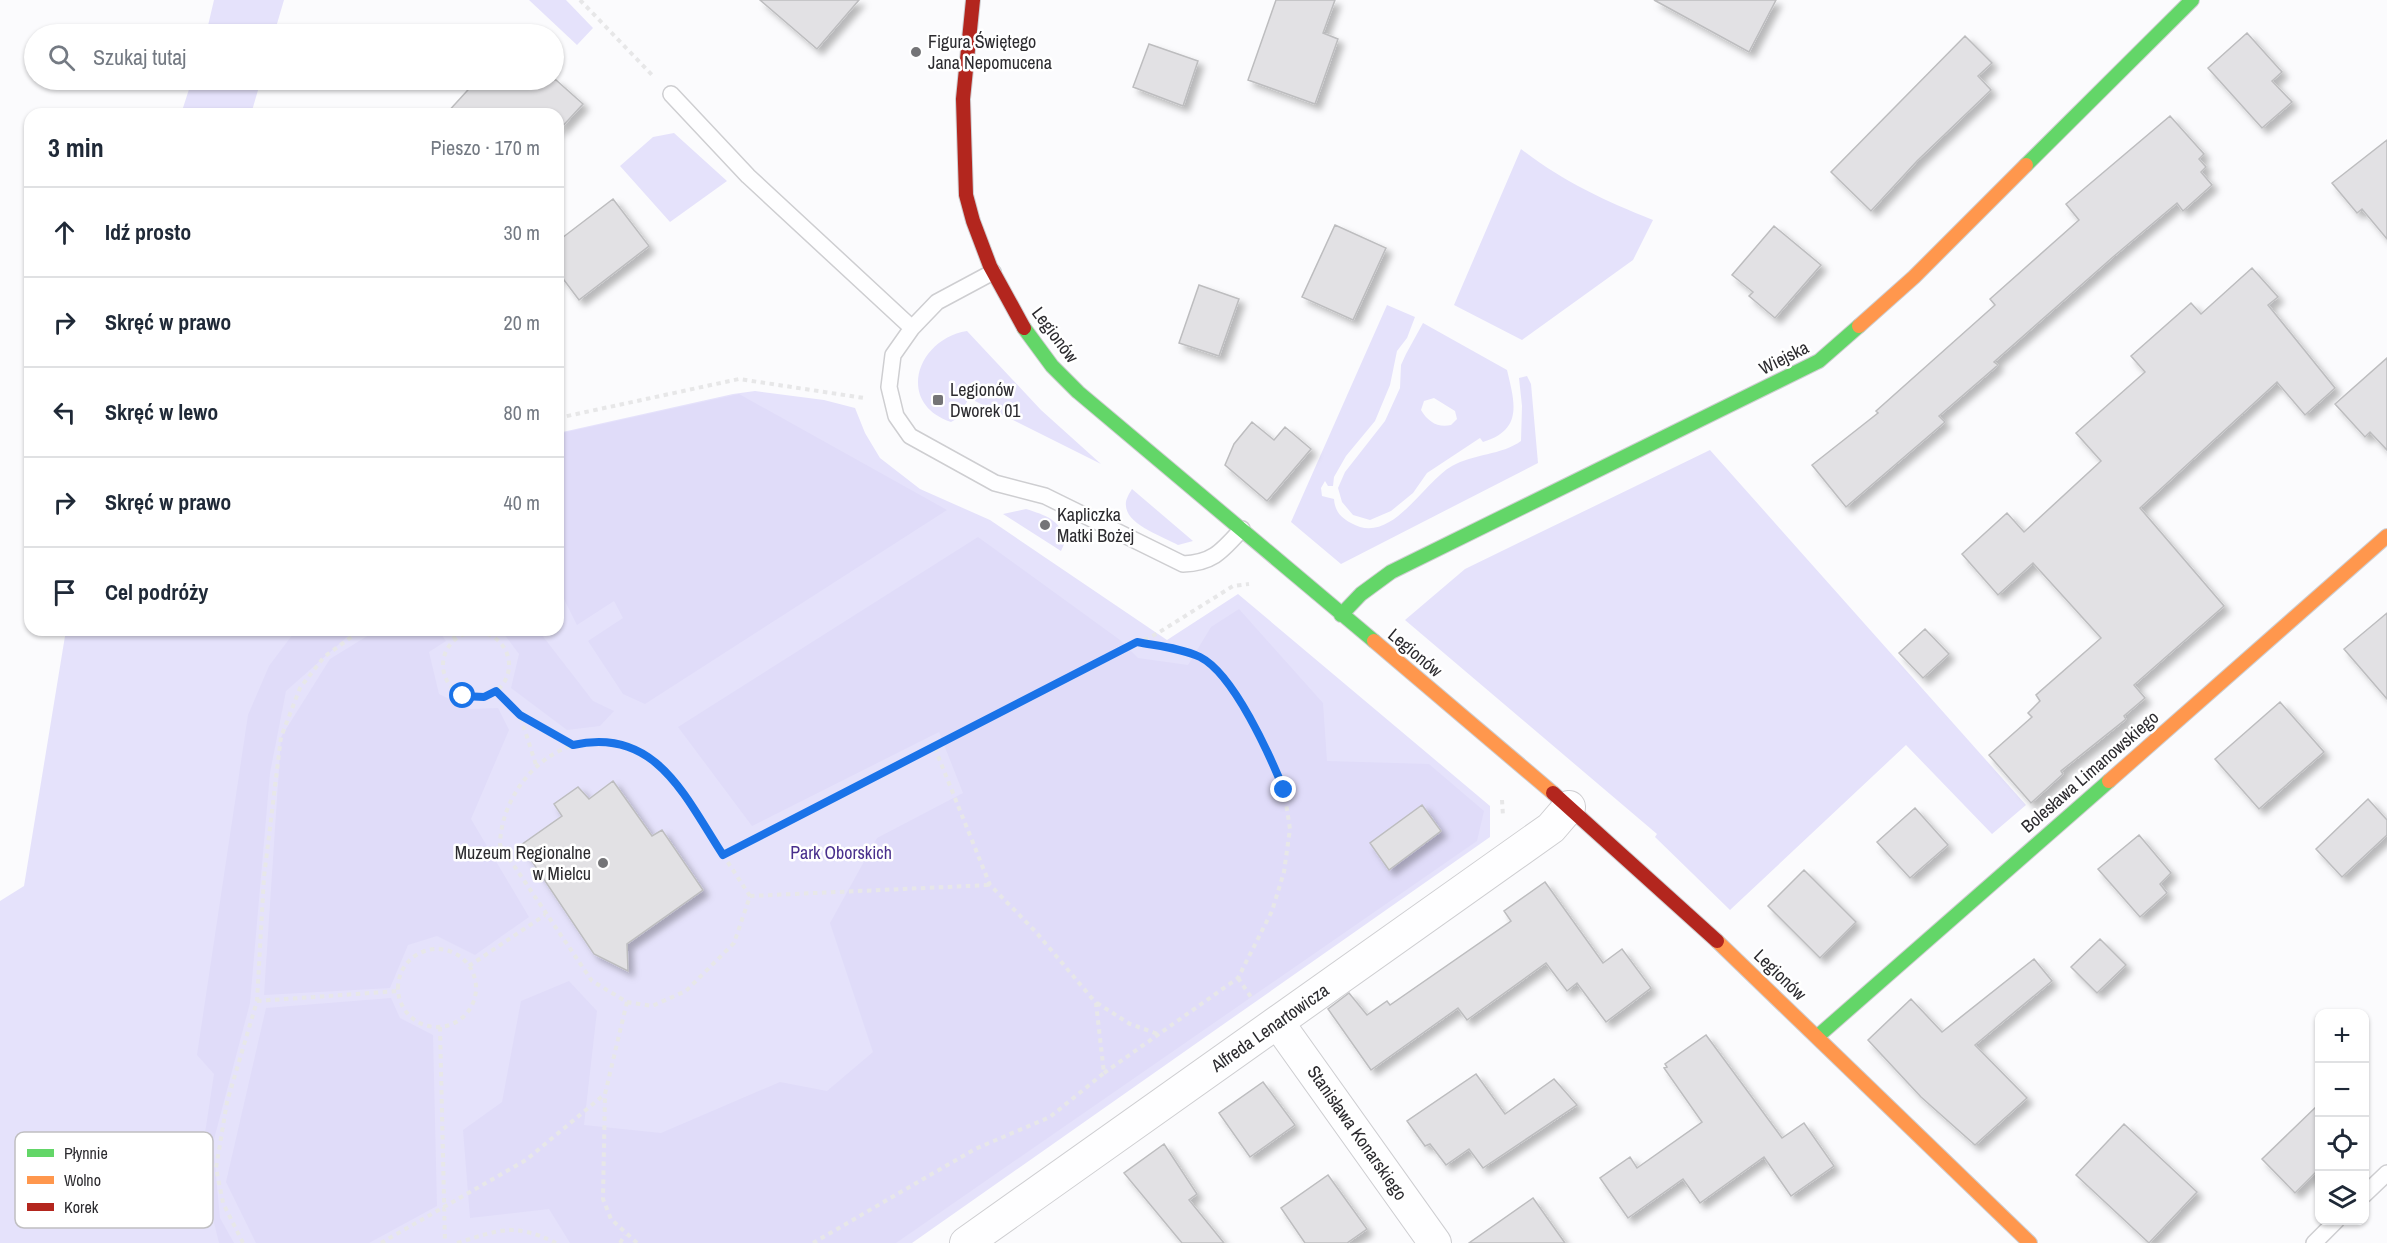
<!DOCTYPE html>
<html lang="pl">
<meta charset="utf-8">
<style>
body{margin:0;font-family:"Archivo Narrow",sans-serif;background:#f6f6f7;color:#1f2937}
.controls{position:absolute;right:18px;bottom:18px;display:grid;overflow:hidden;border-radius:12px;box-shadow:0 2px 4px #0004}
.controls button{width:54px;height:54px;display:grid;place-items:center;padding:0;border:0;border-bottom:2px solid #e0e1e3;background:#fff;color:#1f2937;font:30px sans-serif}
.stop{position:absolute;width:18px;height:18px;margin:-14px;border:4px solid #1a73e8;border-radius:50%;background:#fff}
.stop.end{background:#1a73e8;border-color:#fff;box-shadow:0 2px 6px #0008}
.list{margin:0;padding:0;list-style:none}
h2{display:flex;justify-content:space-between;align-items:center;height:78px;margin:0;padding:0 24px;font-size:26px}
h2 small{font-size:20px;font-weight:400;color:#747a83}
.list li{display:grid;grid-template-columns:39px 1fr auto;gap:18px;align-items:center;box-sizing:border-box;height:90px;padding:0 24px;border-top:2px solid #e0e1e3}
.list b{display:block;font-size:22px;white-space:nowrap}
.list em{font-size:20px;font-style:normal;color:#747a83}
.icon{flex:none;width:33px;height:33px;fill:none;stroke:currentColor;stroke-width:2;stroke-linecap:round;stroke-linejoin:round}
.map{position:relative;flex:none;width:2387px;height:1243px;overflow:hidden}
.search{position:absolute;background:#fff;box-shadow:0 2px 4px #0004;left:24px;top:24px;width:540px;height:66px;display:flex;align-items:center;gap:15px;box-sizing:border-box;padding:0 21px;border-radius:33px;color:#747a83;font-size:22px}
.panel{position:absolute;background:#fff;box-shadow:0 2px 4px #0004;left:24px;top:108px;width:540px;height:528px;border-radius:18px}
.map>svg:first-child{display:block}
</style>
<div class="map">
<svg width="2387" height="1243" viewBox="0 0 2387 1243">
<defs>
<filter id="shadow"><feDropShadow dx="5.5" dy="5.5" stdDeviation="3" flood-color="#0004"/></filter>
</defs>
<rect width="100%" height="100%" fill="#fbfbfd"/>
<path fill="#e5e2fb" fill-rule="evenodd" d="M 214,0 L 284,0 L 274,34 L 206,34 Z
M 529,0 L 566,0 L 593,28 L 577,45 Z
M 192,80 L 261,80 L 251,114 L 181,114 Z
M 674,133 L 727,181 L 670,222 L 620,166 L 653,137 Z
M 1521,149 C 1564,182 1603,200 1653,220 L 1633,260 L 1522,340 L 1454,305 Z
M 1387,305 L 1415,317 L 1407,338 L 1397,351 L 1390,385 L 1375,421 L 1346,456 L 1334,477 L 1333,486 L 1328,486 L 1325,481 L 1321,488 L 1322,496 L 1334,499 C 1335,511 1340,517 1351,523 C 1391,547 1423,482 1452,466 C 1473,454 1502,455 1521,441 L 1522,406 L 1519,378 L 1527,376 L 1531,384 L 1538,463 L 1341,564 L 1291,522 Z
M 1423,323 L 1507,370 C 1515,403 1523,430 1483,442 L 1480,438 L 1427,473 L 1413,493 L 1391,511 L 1370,520 L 1353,515 L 1342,502 L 1338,488 L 1345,472 L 1385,421 L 1400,388 L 1401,365 L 1406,354 ZM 1434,398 L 1455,411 L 1457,419 L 1451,425 C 1438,428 1428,422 1421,410 L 1424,401 Z
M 967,331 L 1041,410 L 1101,464 L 969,398 L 958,418 L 951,422 C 895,403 917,339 967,331 Z
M 755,391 L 824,400 L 855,408 L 865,433 L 880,458 L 920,489 L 990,520 L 1167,640 L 1238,594 L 1490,806 L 1490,837 L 912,1243 L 0,1243 L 0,901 L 24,886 L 66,630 L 558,630 L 558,433 L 733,394 Z
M 1710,450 L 2026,805 L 1992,834 L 1906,745 L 1730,910 L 1655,837 L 1657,834 L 1405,620 L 1465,569 Z
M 1132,489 L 1193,541 L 1178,545 C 1164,537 1127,525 1126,506 C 1125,500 1129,494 1132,489 Z
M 1026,509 C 1045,515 1062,520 1065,542 L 1061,551 L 1003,514 Z"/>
<path fill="#e0dcf9" d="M 739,394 L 947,510 L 645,704 L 623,694 L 588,641 L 623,618 L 614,601 L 577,625 L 558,587 L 558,434 Z
M 978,537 L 1120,640 L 1138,658 L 1188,665 L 1211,627 L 1239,609 L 1323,703 L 1327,761 L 1429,764 L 1484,811 L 1477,841 L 896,1243 L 570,1243 L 549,1209 L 470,1218 L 463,1130 L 502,1102 L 521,1001 L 569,981 L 597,1011 L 584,1125 L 661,1133 L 780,1082 L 827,1091 L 873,1052 L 830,923 L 877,838 L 963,793 L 939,732 L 752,826 L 678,727 Z
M 296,630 L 355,630 L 286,691 L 270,773 L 250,1003 L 213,1143 L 220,1218 L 234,1243 L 219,1243 L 200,1166 L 214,1074 L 197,1055 L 248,715 L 269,666 Z
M 377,630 L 438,630 L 446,641 L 429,652 L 439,694 L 470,709 L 498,708 L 509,730 L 471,819 L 529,917 L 475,955 L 437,936 L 408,945 L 390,988 L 264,995 L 281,737 L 330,659 Z
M 501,630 L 538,630 L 593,701 L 614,711 L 600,726 L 567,730 L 511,688 L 519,654 Z
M 391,998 L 400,1018 L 433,1035 L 437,1206 L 369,1243 L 256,1243 L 226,1182 L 266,1008 Z"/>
<path fill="#e2e1e4" stroke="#bdbdbf" stroke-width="1.5" filter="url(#shadow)" d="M 760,0 L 859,0 L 817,49 Z
M 1276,0 L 1335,0 L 1323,33 L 1338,39 L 1315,104 L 1248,80 Z
M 1654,0 L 1776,0 L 1749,52 Z
M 2247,33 L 2282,72 L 2272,81 L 2292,102 L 2262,128 L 2208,68 Z
M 1965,36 L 1992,63 L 1978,76 L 1991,90 L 1917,161 L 1871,211 L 1831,172 Z
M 1149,44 L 1198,61 L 1183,106 L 1133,87 Z
M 477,80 L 556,80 L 583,104 L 559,130 L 558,114 L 446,114 Z
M 2170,116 L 2204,154 L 2199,159 L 2206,167 L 2201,172 L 2212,185 L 2183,211 L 2177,203 L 2113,257 L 1994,362 L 1998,365 L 1939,416 L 1945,422 L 1846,507 L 1812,465 L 1878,413 L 1876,411 L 1995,305 L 1990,299 L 2079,220 L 2066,204 Z
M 2387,140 L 2387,239 L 2362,209 L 2357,213 L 2332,183 Z
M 613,199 L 649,246 L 579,300 L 558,272 L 558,241 Z
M 1335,225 L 1386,248 L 1353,320 L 1302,297 Z
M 1774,226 L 1821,265 L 1775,318 L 1749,296 L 1753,292 L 1732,275 Z
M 2252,268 L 2278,297 L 2268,305 L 2335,388 L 2305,415 L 2277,382 L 2140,508 L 2224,606 L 2134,685 L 2145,698 L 2124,716 L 2126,719 L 2061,771 L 2063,774 L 2031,803 L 1989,755 L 2032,717 L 2028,713 L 2040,701 L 2036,695 L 2101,638 L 2033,563 L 1998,595 L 1962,554 L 2007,513 L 2024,532 L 2101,461 L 2076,433 L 2145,372 L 2131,356 L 2191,303 L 2201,314 Z
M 1199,285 L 1239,299 L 1219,356 L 1179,343 Z
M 2387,358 L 2387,450 L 2370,432 L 2365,437 L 2335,404 Z
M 1252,422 L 1274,440 L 1285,427 L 1311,449 L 1267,501 L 1225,465 L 1234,444 Z
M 2387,613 L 2387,699 L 2344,649 Z
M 1925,629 L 1949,654 L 1923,678 L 1899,653 Z
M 2280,702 L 2324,752 L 2259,809 L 2215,759 Z
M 613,781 L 652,836 L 662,830 L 703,890 L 627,944 L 628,971 L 594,954 L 521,845 L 562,816 L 554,804 L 578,787 L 589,799 Z
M 2368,799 L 2387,820 L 2387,835 L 2342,877 L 2316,849 Z
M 1422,805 L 1441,831 L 1389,870 L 1370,843 Z
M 1915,808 L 1948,845 L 1910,878 L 1877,842 Z
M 2139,835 L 2171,873 L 2160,884 L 2167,893 L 2140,917 L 2098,869 Z
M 1804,870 L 1856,922 L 1820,958 L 1768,906 Z
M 1545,882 L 1603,963 L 1622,949 L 1651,988 L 1606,1022 L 1577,983 L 1567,991 L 1546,963 L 1467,1020 L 1458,1008 L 1371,1070 L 1328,1009 L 1349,993 L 1367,1015 L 1387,1001 L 1390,1005 L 1511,921 L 1504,911 Z
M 2100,939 L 2126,965 L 2097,993 L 2071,967 Z
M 2034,959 L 2052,981 L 1975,1045 L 2027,1098 L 1975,1145 L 1921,1097 L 1868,1040 L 1911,999 L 1942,1032 Z
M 1706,1035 L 1782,1138 L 1804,1123 L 1834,1166 L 1791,1196 L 1764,1157 L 1700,1203 L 1683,1179 L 1628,1218 L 1600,1178 L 1630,1157 L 1637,1168 L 1702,1122 L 1664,1068 L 1667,1067 L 1665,1064 Z
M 1476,1074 L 1505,1114 L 1554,1079 L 1577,1105 L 1483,1168 L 1469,1149 L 1446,1165 L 1430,1144 L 1425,1146 L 1407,1121 Z
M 1263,1082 L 1295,1125 L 1250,1157 L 1219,1113 Z
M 2319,1104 L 2319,1169 L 2295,1193 L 2262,1159 Z
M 2124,1124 L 2197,1192 L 2149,1243 L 2076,1175 Z
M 1164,1144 L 1197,1194 L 1189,1200 L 1224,1243 L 1182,1243 L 1124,1173 Z
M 1328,1175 L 1367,1229 L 1347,1243 L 1305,1243 L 1281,1208 Z
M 1533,1198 L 1565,1243 L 1469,1243 Z"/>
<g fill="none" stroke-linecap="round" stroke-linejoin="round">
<defs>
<path id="lane" d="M 671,94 L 748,176 L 912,328
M 993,272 L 937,302 L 912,328 L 893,355 L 889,387 L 896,416 L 910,436 L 995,483 L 1045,496 L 1183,564 C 1213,563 1222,551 1242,529
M 2364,1195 L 2387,1173
M 2314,1243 L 2337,1220"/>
<path id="street" d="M 1278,1023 L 1435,1243
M 966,1243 L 1551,828 L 1569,807"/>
<path id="fast" d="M 2026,165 L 2192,0
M 1024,328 L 1052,366 L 1078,392 L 1374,641
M 1341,615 L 1361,594 L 1391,572 L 1819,361 L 1859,326
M 1818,1036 L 2109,781"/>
<path id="slow" d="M 1859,326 L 1914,277 L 2026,165
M 1374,641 L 1553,793
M 2109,781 L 2387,536
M 1717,941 L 2030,1243"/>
<path id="jam" d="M 973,0 L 963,99 L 966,195 L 973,221 L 990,266 L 1024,328
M 1553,793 L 1717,941"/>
</defs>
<use href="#lane" stroke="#ceced1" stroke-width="18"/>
<use href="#street" stroke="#ceced1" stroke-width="34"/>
<use href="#fast" stroke="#ceced1" stroke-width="16"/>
<use href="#slow" stroke="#ceced1" stroke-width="16"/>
<use href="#jam" stroke="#ceced1" stroke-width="16"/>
<path stroke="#e7e7e8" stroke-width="4" stroke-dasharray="4.5 4.5" stroke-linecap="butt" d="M 580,0 L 652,75
M 558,418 L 739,379 L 864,398
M 446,630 L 455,638
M443 665a33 33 0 1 1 66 0a33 33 0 1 1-66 0Z
M 496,691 L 520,715 L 536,765
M 520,716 L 573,745
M 1502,800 L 1503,816
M 723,855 C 697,816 675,770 633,746 C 627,743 617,743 610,742 C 552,734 501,789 500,845 L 592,981 L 627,1002 L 652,1006 L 686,991 L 734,943 L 750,896 L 723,855 L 1158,633 L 1233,586 L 1249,584
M 750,896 L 990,885
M398 988a39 39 0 1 1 78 0a39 39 0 1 1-78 0Z
M 469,966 L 545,915
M 1238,978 L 1251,997
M 257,1001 L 399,991
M 627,1002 L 605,1094 L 603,1199 L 611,1219 L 637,1243
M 1097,1003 L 1130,1024 L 1158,1034
M 440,1027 L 445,1243
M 1104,1073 L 1238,978 L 1272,911 L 1284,872 L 1290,829 L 1284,790 L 1268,750 L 1234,694 L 1217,671 L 1201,658 L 1175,649 L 1137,642
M 243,1243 L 223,1203 L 216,1168 L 227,1102 L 257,1001 L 264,877 L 281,737 L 300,688 L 324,657 L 361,630
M 381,1243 L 526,1160 L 605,1094
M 457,1243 C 500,1230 513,1222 556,1243
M 620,1243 L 625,1235
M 813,1243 L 975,1149 L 1050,1117 L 1104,1073 L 1096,1003 L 1035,931 L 990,885 L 934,746"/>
<use href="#lane" stroke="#fefeff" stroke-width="15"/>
<use href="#street" stroke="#fefeff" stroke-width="32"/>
<use href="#fast" stroke="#63d668" stroke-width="14"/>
<use href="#slow" stroke="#ff974d" stroke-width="14"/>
<use href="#jam" stroke="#b3261e" stroke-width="14"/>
</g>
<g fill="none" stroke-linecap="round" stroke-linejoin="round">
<path stroke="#1a73e8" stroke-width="8" d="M 463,696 L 484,697 L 496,691 L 520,715 L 573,745 C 656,726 685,797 723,855 L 1137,642 C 1157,646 1181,648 1200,657 C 1234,674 1270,756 1284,790"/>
</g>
<g fill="#747477" stroke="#fff" stroke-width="2">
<circle cx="916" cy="52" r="6"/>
<rect x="932" y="394" width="12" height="12" rx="3"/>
<circle cx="1045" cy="525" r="6"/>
<circle cx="603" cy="863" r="6"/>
</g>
<g text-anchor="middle" stroke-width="5" stroke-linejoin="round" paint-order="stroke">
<g font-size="18" fill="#2c2b2f" stroke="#fff" text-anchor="start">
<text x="928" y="48">Figura Świętego<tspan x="928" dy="21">Jana Nepomucena</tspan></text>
<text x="950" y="396">Legionów<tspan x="950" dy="21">Dworek 01</tspan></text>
<text x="1057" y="521">Kapliczka<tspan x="1057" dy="21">Matki Bożej</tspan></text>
<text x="591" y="859" text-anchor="end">Muzeum Regionalne<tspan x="591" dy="21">w Mielcu</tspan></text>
</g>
<g font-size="18" fill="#2c2b2f" stroke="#fff">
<text transform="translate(1055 335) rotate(53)" y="6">Legionów</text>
<text transform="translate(1784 358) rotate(-27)" y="6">Wiejska</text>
<text transform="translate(1415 653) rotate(40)" y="6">Legionów</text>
<text transform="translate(2090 772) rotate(-41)" y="6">Bolesława Limanowskiego</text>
<text transform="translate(1780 975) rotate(44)" y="6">Legionów</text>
<text transform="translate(1270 1028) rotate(-35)" y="6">Alfreda Lenartowicza</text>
<text transform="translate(1357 1133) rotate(55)" y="6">Stanisława Konarskiego</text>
</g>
<g font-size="18" fill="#492f8d" stroke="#fff">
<text x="841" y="859">Park Oborskich</text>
</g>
</g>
<rect x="15" y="1132" width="198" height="96" rx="9" fill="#fff" stroke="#c0bfc1" stroke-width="1.5"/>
<rect x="27" y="1149" width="27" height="8" fill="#63d668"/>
<rect x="27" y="1176" width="27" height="8" fill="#ff974d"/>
<rect x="27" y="1203" width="27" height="8" fill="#b3261e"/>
<g font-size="16" fill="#2c2b2f">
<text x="64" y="1159">Płynnie</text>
<text x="64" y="1186">Wolno</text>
<text x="64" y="1213">Korek</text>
</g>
</svg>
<div class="controls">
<button>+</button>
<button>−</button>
<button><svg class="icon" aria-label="locate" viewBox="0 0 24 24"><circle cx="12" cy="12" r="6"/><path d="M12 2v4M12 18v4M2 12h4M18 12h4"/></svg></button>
<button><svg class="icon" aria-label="layers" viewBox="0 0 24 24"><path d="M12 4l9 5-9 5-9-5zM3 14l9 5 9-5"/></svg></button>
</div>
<div class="stop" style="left:463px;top:696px"></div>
<div class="stop end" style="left:1284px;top:790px"></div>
<div class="search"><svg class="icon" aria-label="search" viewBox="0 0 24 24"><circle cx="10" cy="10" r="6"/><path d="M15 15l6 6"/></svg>Szukaj tutaj</div>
<section class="panel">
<h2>3 min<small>Pieszo · 170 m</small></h2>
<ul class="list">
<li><svg class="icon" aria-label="ahead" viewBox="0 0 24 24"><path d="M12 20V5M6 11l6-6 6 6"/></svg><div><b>Idź prosto</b></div><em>30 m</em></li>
<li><svg class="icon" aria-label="right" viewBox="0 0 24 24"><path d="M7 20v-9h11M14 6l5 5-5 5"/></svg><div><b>Skręć w prawo</b></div><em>20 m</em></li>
<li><svg class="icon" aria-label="left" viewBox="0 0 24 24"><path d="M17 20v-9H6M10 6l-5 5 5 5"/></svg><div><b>Skręć w lewo</b></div><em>80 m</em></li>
<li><svg class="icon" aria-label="right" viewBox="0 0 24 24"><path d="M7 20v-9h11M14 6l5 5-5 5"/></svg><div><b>Skręć w prawo</b></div><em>40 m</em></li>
<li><svg class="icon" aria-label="arrive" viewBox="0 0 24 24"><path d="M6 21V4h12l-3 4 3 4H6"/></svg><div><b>Cel podróży</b></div></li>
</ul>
</section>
</div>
